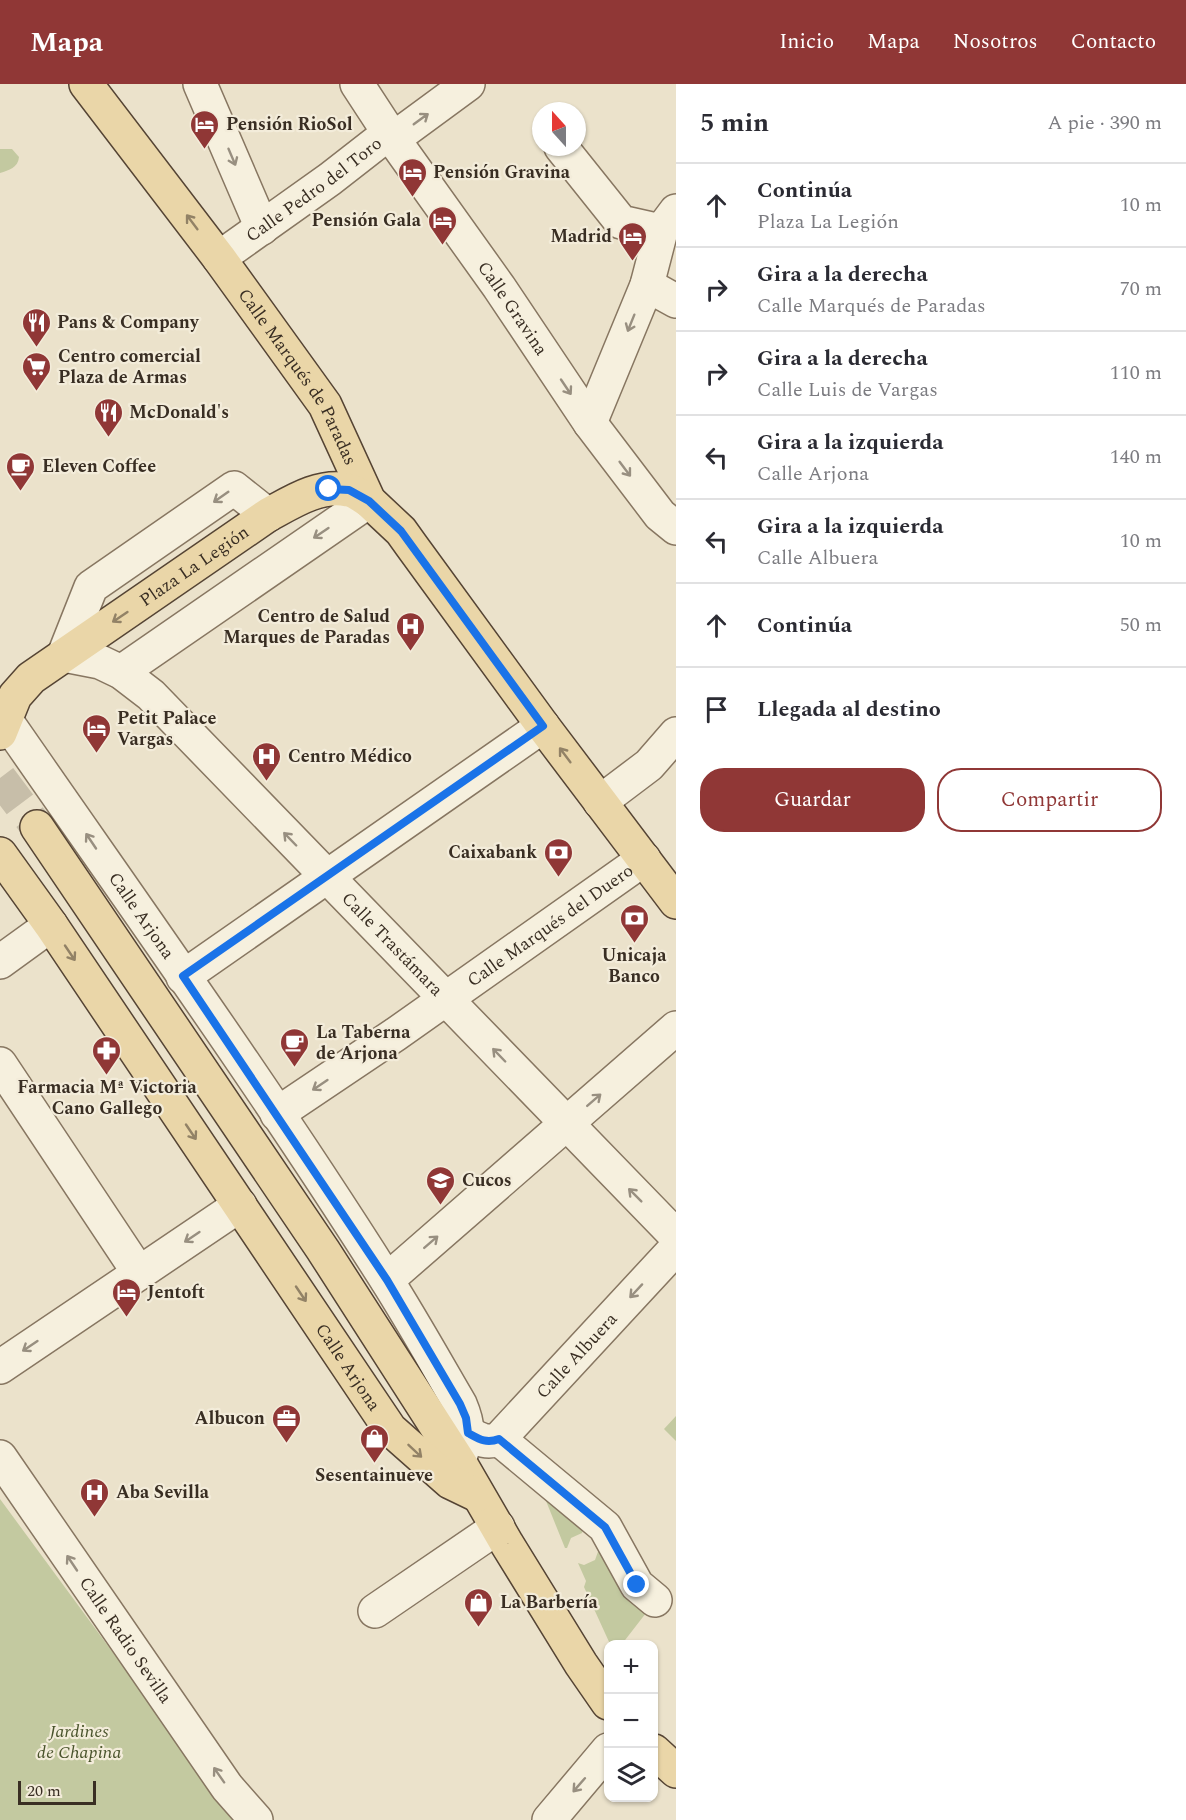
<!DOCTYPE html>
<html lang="es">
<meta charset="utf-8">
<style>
body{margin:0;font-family:Spectral,serif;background:#f7f7f7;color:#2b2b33}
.controls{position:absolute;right:18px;bottom:18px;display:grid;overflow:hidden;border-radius:12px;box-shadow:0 2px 4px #0004}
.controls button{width:54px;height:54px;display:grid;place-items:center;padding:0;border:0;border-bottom:2px solid #e1e1e2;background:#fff;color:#2b2b33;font:30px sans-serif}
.compass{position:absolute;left:532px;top:18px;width:54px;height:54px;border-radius:50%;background:#fff;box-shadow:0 2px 4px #0004;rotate:339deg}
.scale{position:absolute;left:18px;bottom:15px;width:78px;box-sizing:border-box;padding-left:6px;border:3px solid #392e23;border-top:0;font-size:16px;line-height:21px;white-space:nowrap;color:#392e23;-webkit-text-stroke:4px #f3ecda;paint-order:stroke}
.stop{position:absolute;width:18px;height:18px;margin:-14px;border:4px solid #1a73e8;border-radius:50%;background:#fff}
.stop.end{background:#1a73e8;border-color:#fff;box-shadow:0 2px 6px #0008}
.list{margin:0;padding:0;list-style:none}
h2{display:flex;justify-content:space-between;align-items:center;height:78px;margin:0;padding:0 24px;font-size:26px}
h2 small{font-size:20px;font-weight:400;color:#7c7c81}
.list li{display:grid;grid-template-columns:39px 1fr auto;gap:18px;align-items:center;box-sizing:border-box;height:84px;padding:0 24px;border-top:2px solid #e1e1e2}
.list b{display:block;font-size:22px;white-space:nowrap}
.list p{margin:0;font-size:20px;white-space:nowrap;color:#7c7c81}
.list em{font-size:20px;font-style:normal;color:#7c7c81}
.actions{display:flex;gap:12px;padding:18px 24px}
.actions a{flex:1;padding:14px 0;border:2px solid #903736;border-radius:24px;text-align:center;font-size:21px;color:#903736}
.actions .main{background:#903736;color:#fff}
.icon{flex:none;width:33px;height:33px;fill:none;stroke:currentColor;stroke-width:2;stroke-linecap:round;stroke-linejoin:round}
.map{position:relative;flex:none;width:676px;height:1736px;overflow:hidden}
header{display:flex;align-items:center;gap:36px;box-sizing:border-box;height:84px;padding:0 30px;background:#903736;color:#fff}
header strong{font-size:28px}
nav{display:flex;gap:33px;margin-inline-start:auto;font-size:21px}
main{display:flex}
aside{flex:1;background:#fff}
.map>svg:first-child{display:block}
</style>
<header>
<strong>Mapa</strong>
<nav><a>Inicio</a><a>Mapa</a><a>Nosotros</a><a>Contacto</a></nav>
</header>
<main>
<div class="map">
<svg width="676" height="1736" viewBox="0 0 676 1736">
<rect width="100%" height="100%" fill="#ebe2cb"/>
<path fill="#c3c9a0" d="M 0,65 L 12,65 L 19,73 C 18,84 9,86 0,89 Z
M 676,1332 L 676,1357 L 664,1345 Z
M 542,1407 L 583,1445 L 582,1449 L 571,1454 L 567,1464 L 565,1464 Z
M 0,1415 L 236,1736 L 0,1736 Z
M 599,1465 L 646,1529 L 622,1560 L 610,1560 L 584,1503 L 586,1497 L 578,1479 L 584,1481 L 595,1476 Z"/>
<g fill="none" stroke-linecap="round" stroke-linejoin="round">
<path stroke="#c7bea9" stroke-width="33" stroke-dasharray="33 16" stroke-linecap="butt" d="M 0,694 L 37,743"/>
<defs>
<g id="minor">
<path d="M 200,0 L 262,144"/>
<path id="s1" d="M 357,0 L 389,49 L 499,203 L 590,339 L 660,431 L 676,444"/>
<path d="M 561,63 L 621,138 L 661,147"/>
<path id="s2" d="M 219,174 L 330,95 L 389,49 L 404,47 L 468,0"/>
<path d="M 647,201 L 676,217"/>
<path d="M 590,339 L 647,201 L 661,147 L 676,127"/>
<path id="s3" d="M 268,431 L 234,404 L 91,503 L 64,571 L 100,578 L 121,588 L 151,611 L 676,1152"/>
<path d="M 121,588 L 369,417"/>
<path id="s4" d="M 0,628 C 130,816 264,1002 386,1195 C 412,1236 436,1279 460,1320 C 471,1346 467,1351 459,1377"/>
<path d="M 600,718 L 649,681 L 676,650"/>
<path d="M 0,878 L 51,841"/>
<path d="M 183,893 L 543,642"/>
<path d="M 0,980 L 139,1189"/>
<path id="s5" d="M 277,1030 L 396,950 L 644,775"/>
<path d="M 387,1196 L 676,944"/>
<path d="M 0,1283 L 240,1121"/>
<path id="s6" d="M 468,1349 C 479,1355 486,1360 499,1355 L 676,1164"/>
<path d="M 499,1355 L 605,1443 L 637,1501 L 655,1516"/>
<path id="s7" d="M 0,1373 L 227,1703 L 256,1736"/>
<path d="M 375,1527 L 498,1443"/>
<path d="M 549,1736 L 608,1666"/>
</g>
<g id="major">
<path id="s8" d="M 86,0 L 219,174 L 325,321 L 369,417 L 401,447 L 411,461 L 543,642 L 676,818"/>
<path id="s9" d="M 0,649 L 15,612 L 31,594 L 268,431 C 292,418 319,400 348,406 C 355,407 363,413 369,417"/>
<path d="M 37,743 L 323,1166 L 463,1384 L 507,1460 L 581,1580 L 608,1619"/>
<path id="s10" d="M 0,770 L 51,841 L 390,1345 L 450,1398 L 477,1411"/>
<path d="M 654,1667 L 676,1687"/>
</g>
</defs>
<use href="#minor" stroke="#877661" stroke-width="36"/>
<use href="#major" stroke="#554434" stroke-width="36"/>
<use href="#minor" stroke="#f6f0de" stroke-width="33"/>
<use href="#major" stroke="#ead6a8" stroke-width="33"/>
</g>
<defs><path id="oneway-shaft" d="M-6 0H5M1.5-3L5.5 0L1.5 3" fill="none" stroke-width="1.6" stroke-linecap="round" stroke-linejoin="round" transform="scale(1.5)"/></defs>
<g stroke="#988f80">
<use href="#oneway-shaft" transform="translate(421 35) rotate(-36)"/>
<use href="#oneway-shaft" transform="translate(232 73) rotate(67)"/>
<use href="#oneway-shaft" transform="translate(631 239) rotate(112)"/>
<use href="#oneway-shaft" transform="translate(566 303) rotate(56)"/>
<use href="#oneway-shaft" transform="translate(625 385) rotate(53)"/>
<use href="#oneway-shaft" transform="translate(221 413) rotate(145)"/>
<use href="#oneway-shaft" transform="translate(321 449) rotate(146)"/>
<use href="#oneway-shaft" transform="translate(290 755) rotate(-134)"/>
<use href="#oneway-shaft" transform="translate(91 757) rotate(-124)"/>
<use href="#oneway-shaft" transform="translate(499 971) rotate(-134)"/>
<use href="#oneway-shaft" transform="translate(320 1001) rotate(146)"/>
<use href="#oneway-shaft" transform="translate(594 1016) rotate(-41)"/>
<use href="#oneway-shaft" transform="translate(635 1111) rotate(-135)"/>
<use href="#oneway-shaft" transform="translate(192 1153) rotate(146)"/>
<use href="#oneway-shaft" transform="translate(431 1158) rotate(-41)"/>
<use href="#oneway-shaft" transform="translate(636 1207) rotate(133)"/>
<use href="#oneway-shaft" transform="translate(30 1262) rotate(146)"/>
<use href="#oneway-shaft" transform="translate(72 1479) rotate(-124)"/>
<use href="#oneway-shaft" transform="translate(219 1691) rotate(-125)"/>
<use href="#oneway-shaft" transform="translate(579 1701) rotate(131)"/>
</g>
<g stroke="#928266">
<use href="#oneway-shaft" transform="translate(192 138) rotate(-127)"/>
<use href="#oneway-shaft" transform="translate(120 533) rotate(146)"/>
<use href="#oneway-shaft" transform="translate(565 671) rotate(-127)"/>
<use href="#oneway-shaft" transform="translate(70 869) rotate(56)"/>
<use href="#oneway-shaft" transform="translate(191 1048) rotate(56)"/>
<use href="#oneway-shaft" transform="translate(301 1210) rotate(56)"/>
<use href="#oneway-shaft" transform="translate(415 1367) rotate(43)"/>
</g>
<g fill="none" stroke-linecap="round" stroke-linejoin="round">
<path stroke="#1a73e8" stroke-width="8" d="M 329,405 L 349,406 L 369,417 L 401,447 L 543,642 L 183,892 L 387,1196 L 460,1320 L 466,1334 L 468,1349 C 479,1355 486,1360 499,1355 L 605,1443 L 637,1501"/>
</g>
<defs>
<symbol id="hotel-pin" viewBox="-11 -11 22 30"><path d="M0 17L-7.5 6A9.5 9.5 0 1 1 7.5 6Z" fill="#903736" stroke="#f3ecda"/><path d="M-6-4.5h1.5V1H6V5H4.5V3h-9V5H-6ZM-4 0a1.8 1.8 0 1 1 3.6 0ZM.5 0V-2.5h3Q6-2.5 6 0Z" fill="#fff"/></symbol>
<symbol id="restaurant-pin" viewBox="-11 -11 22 30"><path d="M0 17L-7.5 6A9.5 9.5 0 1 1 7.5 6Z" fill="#903736" stroke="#f3ecda"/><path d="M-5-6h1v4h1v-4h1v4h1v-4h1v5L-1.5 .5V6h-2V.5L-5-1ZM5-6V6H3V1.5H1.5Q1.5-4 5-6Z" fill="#fff"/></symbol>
<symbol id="supermarket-pin" viewBox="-11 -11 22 30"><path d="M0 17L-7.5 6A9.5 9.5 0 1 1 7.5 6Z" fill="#903736" stroke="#f3ecda"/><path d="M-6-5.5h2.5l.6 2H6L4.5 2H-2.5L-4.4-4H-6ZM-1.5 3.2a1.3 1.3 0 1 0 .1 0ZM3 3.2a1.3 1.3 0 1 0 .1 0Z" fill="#fff"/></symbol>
<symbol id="cafe-pin" viewBox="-11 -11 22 30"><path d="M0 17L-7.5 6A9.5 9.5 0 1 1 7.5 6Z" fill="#903736" stroke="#f3ecda"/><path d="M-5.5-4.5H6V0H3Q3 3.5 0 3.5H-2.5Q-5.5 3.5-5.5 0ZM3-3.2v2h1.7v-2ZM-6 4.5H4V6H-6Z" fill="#fff"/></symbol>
<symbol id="hospital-pin" viewBox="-11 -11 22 30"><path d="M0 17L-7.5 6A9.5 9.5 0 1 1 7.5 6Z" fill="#903736" stroke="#f3ecda"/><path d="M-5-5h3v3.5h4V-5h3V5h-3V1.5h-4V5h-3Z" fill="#fff"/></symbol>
<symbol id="bank-pin" viewBox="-11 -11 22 30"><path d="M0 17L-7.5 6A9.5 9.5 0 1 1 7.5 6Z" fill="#903736" stroke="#f3ecda"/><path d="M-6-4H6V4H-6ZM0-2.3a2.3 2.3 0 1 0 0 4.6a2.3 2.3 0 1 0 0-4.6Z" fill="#fff"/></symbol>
<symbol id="pharmacy-pin" viewBox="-11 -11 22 30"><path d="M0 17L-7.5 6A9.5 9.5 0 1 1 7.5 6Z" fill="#903736" stroke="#f3ecda"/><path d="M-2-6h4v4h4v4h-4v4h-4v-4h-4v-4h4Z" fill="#fff"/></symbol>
<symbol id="school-pin" viewBox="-11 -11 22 30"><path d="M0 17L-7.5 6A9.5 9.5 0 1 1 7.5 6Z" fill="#903736" stroke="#f3ecda"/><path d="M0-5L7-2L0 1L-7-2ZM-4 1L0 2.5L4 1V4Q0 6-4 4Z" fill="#fff"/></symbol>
<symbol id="office-pin" viewBox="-11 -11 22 30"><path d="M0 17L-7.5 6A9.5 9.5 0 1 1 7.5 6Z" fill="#903736" stroke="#f3ecda"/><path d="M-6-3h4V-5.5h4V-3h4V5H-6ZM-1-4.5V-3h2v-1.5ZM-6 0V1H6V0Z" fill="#fff"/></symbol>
<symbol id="shop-pin" viewBox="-11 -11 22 30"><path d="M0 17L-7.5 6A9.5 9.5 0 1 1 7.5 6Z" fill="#903736" stroke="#f3ecda"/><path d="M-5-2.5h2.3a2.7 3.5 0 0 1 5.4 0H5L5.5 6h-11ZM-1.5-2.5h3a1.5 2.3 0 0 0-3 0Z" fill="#fff"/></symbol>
</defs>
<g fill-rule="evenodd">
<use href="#hotel-pin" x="188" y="24" width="33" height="45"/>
<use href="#hotel-pin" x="396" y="72" width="33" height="45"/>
<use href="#hotel-pin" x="426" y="120" width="33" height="45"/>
<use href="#hotel-pin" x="616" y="136" width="33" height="45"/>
<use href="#restaurant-pin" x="20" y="222" width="33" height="45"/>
<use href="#supermarket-pin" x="20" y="266" width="33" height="45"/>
<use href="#restaurant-pin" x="92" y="312" width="33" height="45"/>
<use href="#cafe-pin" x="4" y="366" width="33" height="45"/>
<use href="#hospital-pin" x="394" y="526" width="33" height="45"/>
<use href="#hotel-pin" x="80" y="628" width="33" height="45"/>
<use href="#hospital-pin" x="250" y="656" width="33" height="45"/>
<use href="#bank-pin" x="542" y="752" width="33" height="45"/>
<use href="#bank-pin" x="618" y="818" width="33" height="45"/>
<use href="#cafe-pin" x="278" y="942" width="33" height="45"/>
<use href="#pharmacy-pin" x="90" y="950" width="33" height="45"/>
<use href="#school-pin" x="424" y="1080" width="33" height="45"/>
<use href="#hotel-pin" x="110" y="1192" width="33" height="45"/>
<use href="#office-pin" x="270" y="1318" width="33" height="45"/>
<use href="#shop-pin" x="358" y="1338" width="33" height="45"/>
<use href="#hospital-pin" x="78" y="1392" width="33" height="45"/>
<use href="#shop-pin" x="462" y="1502" width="33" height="45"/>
</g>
<g text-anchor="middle" stroke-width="4.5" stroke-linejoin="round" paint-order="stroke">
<g font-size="18" font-weight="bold" fill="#392e23" stroke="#f3ecda" text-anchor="start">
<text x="226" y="46">Pensión RioSol</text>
<text x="433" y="94">Pensión Gravina</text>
<text x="421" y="142" text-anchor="end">Pensión Gala</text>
<text x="612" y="158" text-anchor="end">Madrid</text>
<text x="57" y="244">Pans &amp; Company</text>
<text x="58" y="278">Centro comercial<tspan x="58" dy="21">Plaza de Armas</tspan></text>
<text x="129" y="334">McDonald's</text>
<text x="42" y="388">Eleven Coffee</text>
<text x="390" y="538" text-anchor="end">Centro de Salud<tspan x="390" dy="21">Marques de Paradas</tspan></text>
<text x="117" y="640">Petit Palace<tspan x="117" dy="21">Vargas</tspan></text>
<text x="288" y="678">Centro Médico</text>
<text x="537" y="774" text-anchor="end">Caixabank</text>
<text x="634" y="877" text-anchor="middle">Unicaja<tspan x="634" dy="21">Banco</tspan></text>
<text x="316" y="954">La Taberna<tspan x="316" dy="21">de Arjona</tspan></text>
<text x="107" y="1009" text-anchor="middle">Farmacia Mª Victoria<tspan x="107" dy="21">Cano Gallego</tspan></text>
<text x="462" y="1102">Cucos</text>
<text x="147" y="1214">Jentoft</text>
<text x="265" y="1340" text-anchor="end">Albucon</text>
<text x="374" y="1397" text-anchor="middle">Sesentainueve</text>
<text x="116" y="1414">Aba Sevilla</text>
<text x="500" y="1524">La Barbería</text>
</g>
<g font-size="18" fill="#392e23" stroke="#f3ecda">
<text dy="6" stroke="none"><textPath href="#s2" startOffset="117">Calle Pedro del Toro</textPath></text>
<text dy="6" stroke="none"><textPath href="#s1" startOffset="273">Calle Gravina</textPath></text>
<text dy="6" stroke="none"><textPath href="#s8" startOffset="362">Calle Marqués de Paradas</textPath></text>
<text dy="6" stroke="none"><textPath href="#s9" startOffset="262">Plaza La Legión</textPath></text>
<text dy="6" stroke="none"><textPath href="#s4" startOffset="248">Calle Arjona</textPath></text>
<text dy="6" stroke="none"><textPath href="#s5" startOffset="332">Calle Marqués del Duero</textPath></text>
<text dy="6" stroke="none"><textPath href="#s3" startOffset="735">Calle Trastámara</textPath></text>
<text dy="6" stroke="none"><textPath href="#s6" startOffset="147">Calle Albuera</textPath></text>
<text dy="6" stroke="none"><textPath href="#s10" startOffset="620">Calle Arjona</textPath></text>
<text dy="6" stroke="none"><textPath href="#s7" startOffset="222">Calle Radio Sevilla</textPath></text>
</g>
<g font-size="18" font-style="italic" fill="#49532b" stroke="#f3ecda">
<text x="79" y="1653">Jardines<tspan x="79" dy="21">de Chapina</tspan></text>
</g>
</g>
</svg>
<div class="controls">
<button>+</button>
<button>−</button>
<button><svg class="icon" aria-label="layers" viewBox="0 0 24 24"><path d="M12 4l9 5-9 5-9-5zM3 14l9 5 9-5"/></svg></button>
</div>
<svg class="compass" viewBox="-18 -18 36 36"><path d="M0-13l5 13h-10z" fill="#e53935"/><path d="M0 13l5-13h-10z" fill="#7c7c81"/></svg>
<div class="scale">20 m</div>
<div class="stop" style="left:329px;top:405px"></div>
<div class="stop end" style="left:637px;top:1501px"></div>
</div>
<aside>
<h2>5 min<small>A pie · 390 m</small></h2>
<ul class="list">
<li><svg class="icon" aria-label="ahead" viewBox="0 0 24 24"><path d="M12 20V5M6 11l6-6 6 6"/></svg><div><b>Continúa</b><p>Plaza La Legión</p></div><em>10 m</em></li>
<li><svg class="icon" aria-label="right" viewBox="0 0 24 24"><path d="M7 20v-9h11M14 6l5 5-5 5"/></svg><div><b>Gira a la derecha</b><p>Calle Marqués de Paradas</p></div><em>70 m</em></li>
<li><svg class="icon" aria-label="right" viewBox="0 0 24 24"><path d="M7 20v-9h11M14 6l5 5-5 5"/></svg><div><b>Gira a la derecha</b><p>Calle Luis de Vargas</p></div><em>110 m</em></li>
<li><svg class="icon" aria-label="left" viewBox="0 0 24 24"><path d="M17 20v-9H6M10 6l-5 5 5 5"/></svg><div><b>Gira a la izquierda</b><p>Calle Arjona</p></div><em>140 m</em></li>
<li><svg class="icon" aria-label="left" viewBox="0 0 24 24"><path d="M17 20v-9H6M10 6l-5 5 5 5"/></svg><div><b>Gira a la izquierda</b><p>Calle Albuera</p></div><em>10 m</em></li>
<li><svg class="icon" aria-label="ahead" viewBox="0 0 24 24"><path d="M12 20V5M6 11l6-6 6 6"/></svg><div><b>Continúa</b></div><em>50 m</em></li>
<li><svg class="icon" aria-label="arrive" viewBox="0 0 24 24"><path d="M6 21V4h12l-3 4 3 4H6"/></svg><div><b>Llegada al destino</b></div></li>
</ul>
<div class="actions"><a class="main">Guardar</a><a>Compartir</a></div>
</aside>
</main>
